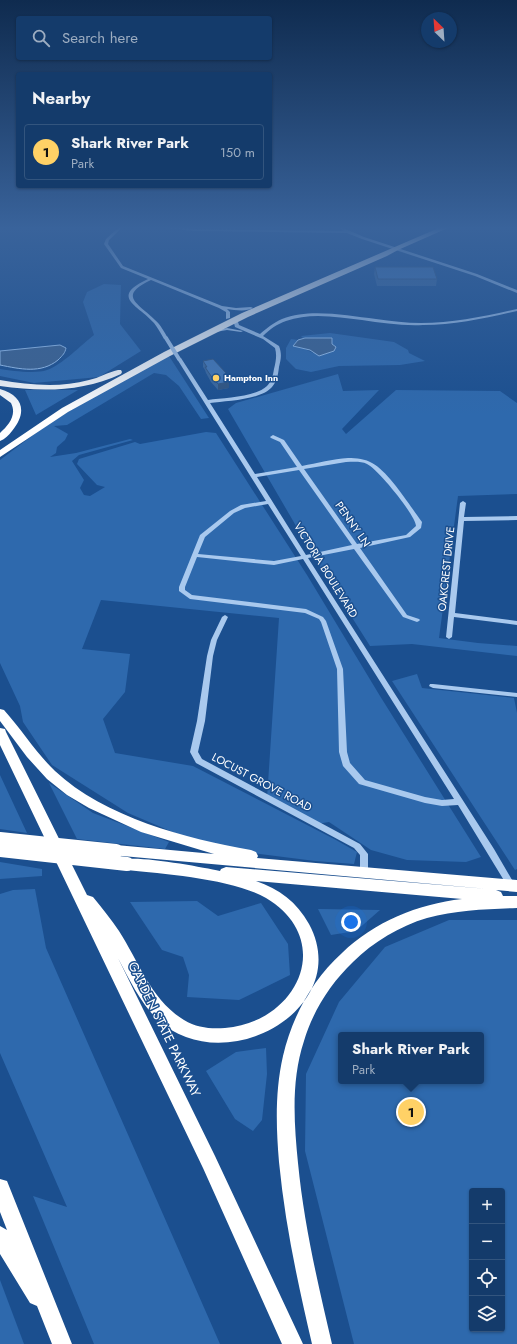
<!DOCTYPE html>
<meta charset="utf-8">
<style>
body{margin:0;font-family:Jost,sans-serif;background:#214673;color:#f1f3f6}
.controls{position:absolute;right:12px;bottom:12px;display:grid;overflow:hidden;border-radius:4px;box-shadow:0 1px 3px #0004}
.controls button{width:36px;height:36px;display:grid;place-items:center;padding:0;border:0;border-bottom:1px solid #33557e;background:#143b6b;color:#f1f3f6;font:20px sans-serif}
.compass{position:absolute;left:421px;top:12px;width:36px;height:36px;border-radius:50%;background:#143b6b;box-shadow:0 1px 3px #0004;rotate:335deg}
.you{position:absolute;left:351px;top:922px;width:14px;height:14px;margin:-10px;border:3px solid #fff;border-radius:50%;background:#1a73e8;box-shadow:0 0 0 6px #1a73e833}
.badge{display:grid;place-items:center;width:26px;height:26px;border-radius:50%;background:#ffd166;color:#111;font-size:13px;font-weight:700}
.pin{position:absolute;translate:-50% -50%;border:2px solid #fff;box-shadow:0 1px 4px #0006}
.popup{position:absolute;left:338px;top:1032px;width:146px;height:52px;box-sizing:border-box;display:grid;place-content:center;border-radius:4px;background:#143b6b;filter:drop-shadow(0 1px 3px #0005);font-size:13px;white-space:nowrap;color:#9dadc1}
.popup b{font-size:15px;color:#f1f3f6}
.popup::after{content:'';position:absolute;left:50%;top:100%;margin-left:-8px;border:8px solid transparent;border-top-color:#143b6b}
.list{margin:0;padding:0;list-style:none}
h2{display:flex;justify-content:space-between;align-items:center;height:52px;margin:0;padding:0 16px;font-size:17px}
h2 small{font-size:13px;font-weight:400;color:#9dadc1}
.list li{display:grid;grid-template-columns:26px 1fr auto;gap:12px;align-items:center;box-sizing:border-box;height:56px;margin:0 8px 8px;padding:0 8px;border:1px solid #33557e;border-radius:4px}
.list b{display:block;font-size:15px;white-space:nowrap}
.list p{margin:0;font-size:13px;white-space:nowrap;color:#9dadc1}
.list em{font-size:13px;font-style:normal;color:#9dadc1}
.icon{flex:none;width:22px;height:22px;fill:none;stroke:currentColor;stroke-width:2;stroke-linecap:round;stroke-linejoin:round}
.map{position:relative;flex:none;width:517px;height:1344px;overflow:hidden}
.search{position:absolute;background:#143b6b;box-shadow:0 1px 3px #0004;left:16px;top:16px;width:256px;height:44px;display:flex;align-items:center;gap:10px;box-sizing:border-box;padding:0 14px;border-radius:4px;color:#9dadc1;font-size:15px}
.panel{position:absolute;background:#143b6b;box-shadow:0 1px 3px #0004;left:16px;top:72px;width:256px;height:116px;border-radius:4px}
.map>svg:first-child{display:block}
</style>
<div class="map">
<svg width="517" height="1344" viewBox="0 0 517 1344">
<rect width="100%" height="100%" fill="#1b4f8f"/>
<path fill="#2e69ad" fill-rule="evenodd" d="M 104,284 L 121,285 L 120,324 L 141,351 L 99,377 L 34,383 L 0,376 L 0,369 C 12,371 36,374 47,370 C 62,365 81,345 94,335 L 83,302 L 87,292 Z
M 330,333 L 394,342 L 408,350 L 409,353 L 425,361 L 400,365 L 339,366 L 311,372 L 296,369 L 286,359 L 286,348 L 291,339 L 298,340 L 294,346 L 301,347 L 313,353 L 332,344 L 332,338 L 303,338 L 301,336 Z
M 169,356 L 209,418 L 201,419 L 179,386 L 166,375 L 154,373 L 67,425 L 54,426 L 68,434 L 65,440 L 57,447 L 56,453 L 50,457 L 76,453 L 130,439 L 133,440 L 79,455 L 72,461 L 84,480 L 80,488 L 84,495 L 90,496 L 105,487 L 97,485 L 77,464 L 79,459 L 135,442 L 140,444 L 206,432 L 216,433 L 307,575 L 380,696 L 481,857 L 466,862 L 407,860 L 371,850 L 329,822 L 317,824 L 267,798 L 279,618 L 101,600 L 82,649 L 130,654 L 125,692 L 103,719 L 115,753 L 193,766 L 336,840 L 357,852 L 354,864 L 315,861 L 245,852 L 182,836 L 128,813 L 52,765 L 23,722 L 20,706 L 0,663 L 0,460 L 45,426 L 79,405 Z
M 338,374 L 343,391 L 379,390 L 342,429 L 346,434 L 396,390 L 500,391 L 517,403 L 517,494 L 458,496 L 439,638 L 478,643 L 517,646 L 517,656 L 412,644 L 370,646 L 317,562 L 228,409 L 236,403 Z
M 25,390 L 78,390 L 36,415 Z
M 417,674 L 422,688 L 514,698 L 517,713 L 517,869 L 515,870 L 392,681 Z
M 0,775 L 27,833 L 0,829 Z
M 49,783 L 93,813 L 169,842 L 165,849 L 77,839 Z
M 0,862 L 42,869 L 42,876 L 0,879 Z
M 35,889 L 46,948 L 220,1344 L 94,1344 L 33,1196 L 67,1207 L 0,1053 L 0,894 L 13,890 Z
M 197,901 L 218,916 L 261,903 L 288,944 L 290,975 L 239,1000 L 187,997 L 189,975 L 183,957 L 162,950 L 130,902 Z
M 318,909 L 380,910 L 356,931 L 331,935 Z
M 449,920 L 517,920 L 517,1344 L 354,1344 L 305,1151 L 306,1074 L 339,1002 L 385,947 ZM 341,1035 L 481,1035 L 481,1081 L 341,1081 ZM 472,1191 L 502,1191 L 502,1329 L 472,1329 Z
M 266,1048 L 267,1074 L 262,1120 L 253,1131 L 235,1119 L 206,1071 L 236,1052 Z
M 0,1280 L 24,1344 L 0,1344 Z"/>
<path fill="#3c6290" stroke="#9cc4f0" d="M 305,338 L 332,338 L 332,344 L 336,347 L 334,351 L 319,356 L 310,350 L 293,346 L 298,340 Z
M 60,345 L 66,348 C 65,353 63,355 58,360 C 41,374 20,369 0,365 L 0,351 Z"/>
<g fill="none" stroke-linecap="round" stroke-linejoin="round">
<path fill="#a9c9ee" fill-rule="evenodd" d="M 119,227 L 123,227 L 109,240 L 108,244 L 123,266 L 222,306 L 236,308 L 251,307 L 253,308 C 246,312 235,310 227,309 L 230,312 L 230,318 L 226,319 L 226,312 L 219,308 L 151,280 C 117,296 138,303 155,320 C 161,325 164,332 168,338 L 164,339 C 161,334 158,328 154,323 C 138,305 109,297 148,279 L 121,268 L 104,244 L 106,239 Z
M 156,227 L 194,229 L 344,231 L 336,227 L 341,227 L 364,237 L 477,274 L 517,290 L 517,293 L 475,276 L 362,239 L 347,233 L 194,231 Z
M 517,309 L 517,311 C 486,318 455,325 423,325 C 403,326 382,323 362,320 C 338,317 310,312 286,321 C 277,324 270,329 263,336 L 279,346 C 282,354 281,359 279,367 C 278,375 277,381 272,387 C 261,400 226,401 210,403 L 255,474 L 297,467 L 280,442 L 271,438 L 270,437 L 273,435 L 284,440 L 302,466 C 317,463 333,459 348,458 C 356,458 366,459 372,463 C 389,472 410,506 422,522 L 421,528 L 410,537 L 360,548 L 407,615 L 419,619 L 420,620 L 419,621 L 417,622 L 403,617 L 354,549 L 308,558 L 494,849 L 515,885 L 514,887 L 511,888 L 508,887 L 458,805 L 442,806 L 425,803 L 359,784 L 343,766 L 339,752 L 337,669 L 321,622 L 319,619 L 305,613 L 190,599 L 179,591 L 179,587 L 200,535 L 230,511 L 241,505 L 266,501 L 177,359 L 181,358 L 208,400 C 224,398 256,397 267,386 C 272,381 273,375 274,369 C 276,361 277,355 275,348 L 263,339 L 235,327 L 233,319 L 237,319 L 239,325 L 260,334 C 267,328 273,323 282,319 C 311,308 346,316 376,319 C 391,321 406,323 421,323 C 453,323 486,316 517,309 ZM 346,462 C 353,462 361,461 367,464 C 378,469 416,516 416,526 L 406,535 L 357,544 L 304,469 ZM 299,470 L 352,545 L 306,555 L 257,477 ZM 268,504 L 301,556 L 274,561 L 198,554 L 205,537 L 234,513 L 245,508 ZM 197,557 L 274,565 L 303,559 L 454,799 L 442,800 L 425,797 L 365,780 L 350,763 L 347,752 L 343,669 L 326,621 L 323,617 L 306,609 L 192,595 L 185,590 L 185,587 Z
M 227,328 L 243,331 L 241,332 L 227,330 L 216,332 L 214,331 Z
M 463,501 L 466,503 L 464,517 L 517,516 L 517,520 L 464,521 L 455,613 L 517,621 L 517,625 L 454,617 L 452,637 L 449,639 L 446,637 L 460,503 Z
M 225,615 L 228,617 L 217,640 L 213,656 L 205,721 L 198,752 L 202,759 L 360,844 L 368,854 L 368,873 L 367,875 L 364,876 L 361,875 L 360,873 L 360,855 L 354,848 L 196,763 L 190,752 L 197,721 L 207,656 L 211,640 L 222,617 Z
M 430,684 L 433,684 L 517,693 L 517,697 L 433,688 L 429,686 Z"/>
<path fill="#fff" fill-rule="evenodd" d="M 441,227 L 450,227 L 398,250 L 387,256 L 248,317 L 170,356 L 68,412 L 0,457 L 0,450 L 62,408 L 164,352 L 242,313 Z
M 118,370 L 121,370 L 122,372 L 121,374 C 82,392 42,392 0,386 L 0,380 C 29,385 60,388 89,380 C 99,378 108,372 118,370 Z
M 0,389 C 24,396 27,413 12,431 C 9,435 5,439 0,441 L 0,433 C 9,425 17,415 11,403 L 0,395 Z
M 0,709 L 4,710 C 22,730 36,753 55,771 C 104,817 187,839 251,850 L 256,852 L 258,856 L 257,858 L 517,880 L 517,892 L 496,890 L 501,892 L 503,896 L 517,896 L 517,908 C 487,909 457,910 427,918 C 400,926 373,942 353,962 C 330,984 313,1011 304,1041 C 291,1080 294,1123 298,1163 C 304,1225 318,1284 332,1344 L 312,1344 C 298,1284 285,1224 279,1162 C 276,1127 275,1091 283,1056 C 292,1017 312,980 342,953 C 374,922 418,904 462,899 L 256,881 C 279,889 297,902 309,924 C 355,1009 223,1082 157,1019 C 140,1002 129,979 118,958 L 215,1156 L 303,1344 L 282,1344 L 203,1168 L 0,745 L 0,728 L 5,729 L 6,732 L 87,895 L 93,897 C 102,908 111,919 119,931 C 139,962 151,1000 184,1020 C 197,1028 211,1029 225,1028 C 298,1022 336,940 266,898 C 233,879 166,874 127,870 L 122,868 L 120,864 L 122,860 C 137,855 201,867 220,871 L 221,869 L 226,867 L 488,889 L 111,855 L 109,851 L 111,847 L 116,845 L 214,854 L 141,832 L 89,808 L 67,795 L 47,779 L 27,757 L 0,721 Z
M 0,1179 L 7,1181 L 72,1344 L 52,1344 L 37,1306 L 30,1303 L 0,1254 L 0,1226 L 7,1230 L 0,1212 Z"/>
<path stroke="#a9c9ee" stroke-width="4" d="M 166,338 L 179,359"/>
<path stroke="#fff" stroke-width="14" d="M 0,839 L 116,851
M 0,850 L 127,864"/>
</g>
<path fill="#3a679d" d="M 375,267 L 437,279 L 436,286 L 377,286 L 374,274 Z
M 203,361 L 226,375 L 227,380 L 229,382 L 229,388 L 218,390 L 211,382 L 206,373 L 205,370 L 203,367 Z"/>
<path fill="#305480" d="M 226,373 L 226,377 L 227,377 L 227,383 L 229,382 L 229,388 L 218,390 L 218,384 L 225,374 Z"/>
<path fill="#4478b7" stroke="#305480" d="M 375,267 L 433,267 L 437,279 L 378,279 Z
M 213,359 L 226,373 L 225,374 L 227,377 L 225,377 L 229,382 L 218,384 L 211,376 L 205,367 L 207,367 L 203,361 Z"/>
<linearGradient id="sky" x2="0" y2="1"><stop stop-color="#0f2b4f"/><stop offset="0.55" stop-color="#39639b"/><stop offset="1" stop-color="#39639b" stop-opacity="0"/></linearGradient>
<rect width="517" height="415" fill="url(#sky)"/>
<circle fill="#ffd166" stroke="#1b4f8f" stroke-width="1.5" cx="216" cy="378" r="4"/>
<g text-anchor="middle" stroke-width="3" stroke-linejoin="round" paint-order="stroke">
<g font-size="9" font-weight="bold" fill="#fff" stroke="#1b4f8f" text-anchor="start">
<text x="224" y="381">Hampton Inn</text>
</g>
<g font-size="11" fill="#fff" stroke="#1b4f8f">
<text transform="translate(353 524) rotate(55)" y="4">PENNY LN</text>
<text transform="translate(446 569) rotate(-84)" y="4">OAKCREST DRIVE</text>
<text transform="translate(326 570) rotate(58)" y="4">VICTORIA BOULEVARD</text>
<text transform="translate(262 782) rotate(28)" y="4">LOCUST GROVE ROAD</text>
</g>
<g font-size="13" fill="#fff" stroke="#1b4f8f">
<text transform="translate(165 1029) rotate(64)" y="5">GARDEN STATE PARKWAY</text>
</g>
</g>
</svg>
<div class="controls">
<button>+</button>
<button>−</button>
<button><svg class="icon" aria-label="locate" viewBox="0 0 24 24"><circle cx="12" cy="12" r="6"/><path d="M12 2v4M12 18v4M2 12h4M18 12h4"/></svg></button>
<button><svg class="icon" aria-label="layers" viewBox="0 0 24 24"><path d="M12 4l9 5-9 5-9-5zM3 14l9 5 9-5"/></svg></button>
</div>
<svg class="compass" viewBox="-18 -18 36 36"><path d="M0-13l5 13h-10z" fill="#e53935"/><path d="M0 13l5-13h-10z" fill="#9dadc1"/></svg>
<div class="you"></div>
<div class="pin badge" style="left:411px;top:1112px">1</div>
<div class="popup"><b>Shark River Park</b>Park</div>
<div class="search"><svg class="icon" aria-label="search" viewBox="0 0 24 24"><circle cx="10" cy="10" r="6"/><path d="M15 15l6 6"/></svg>Search here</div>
<section class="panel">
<h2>Nearby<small></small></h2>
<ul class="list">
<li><span class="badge">1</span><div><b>Shark River Park</b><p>Park</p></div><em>150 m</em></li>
</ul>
</section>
</div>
